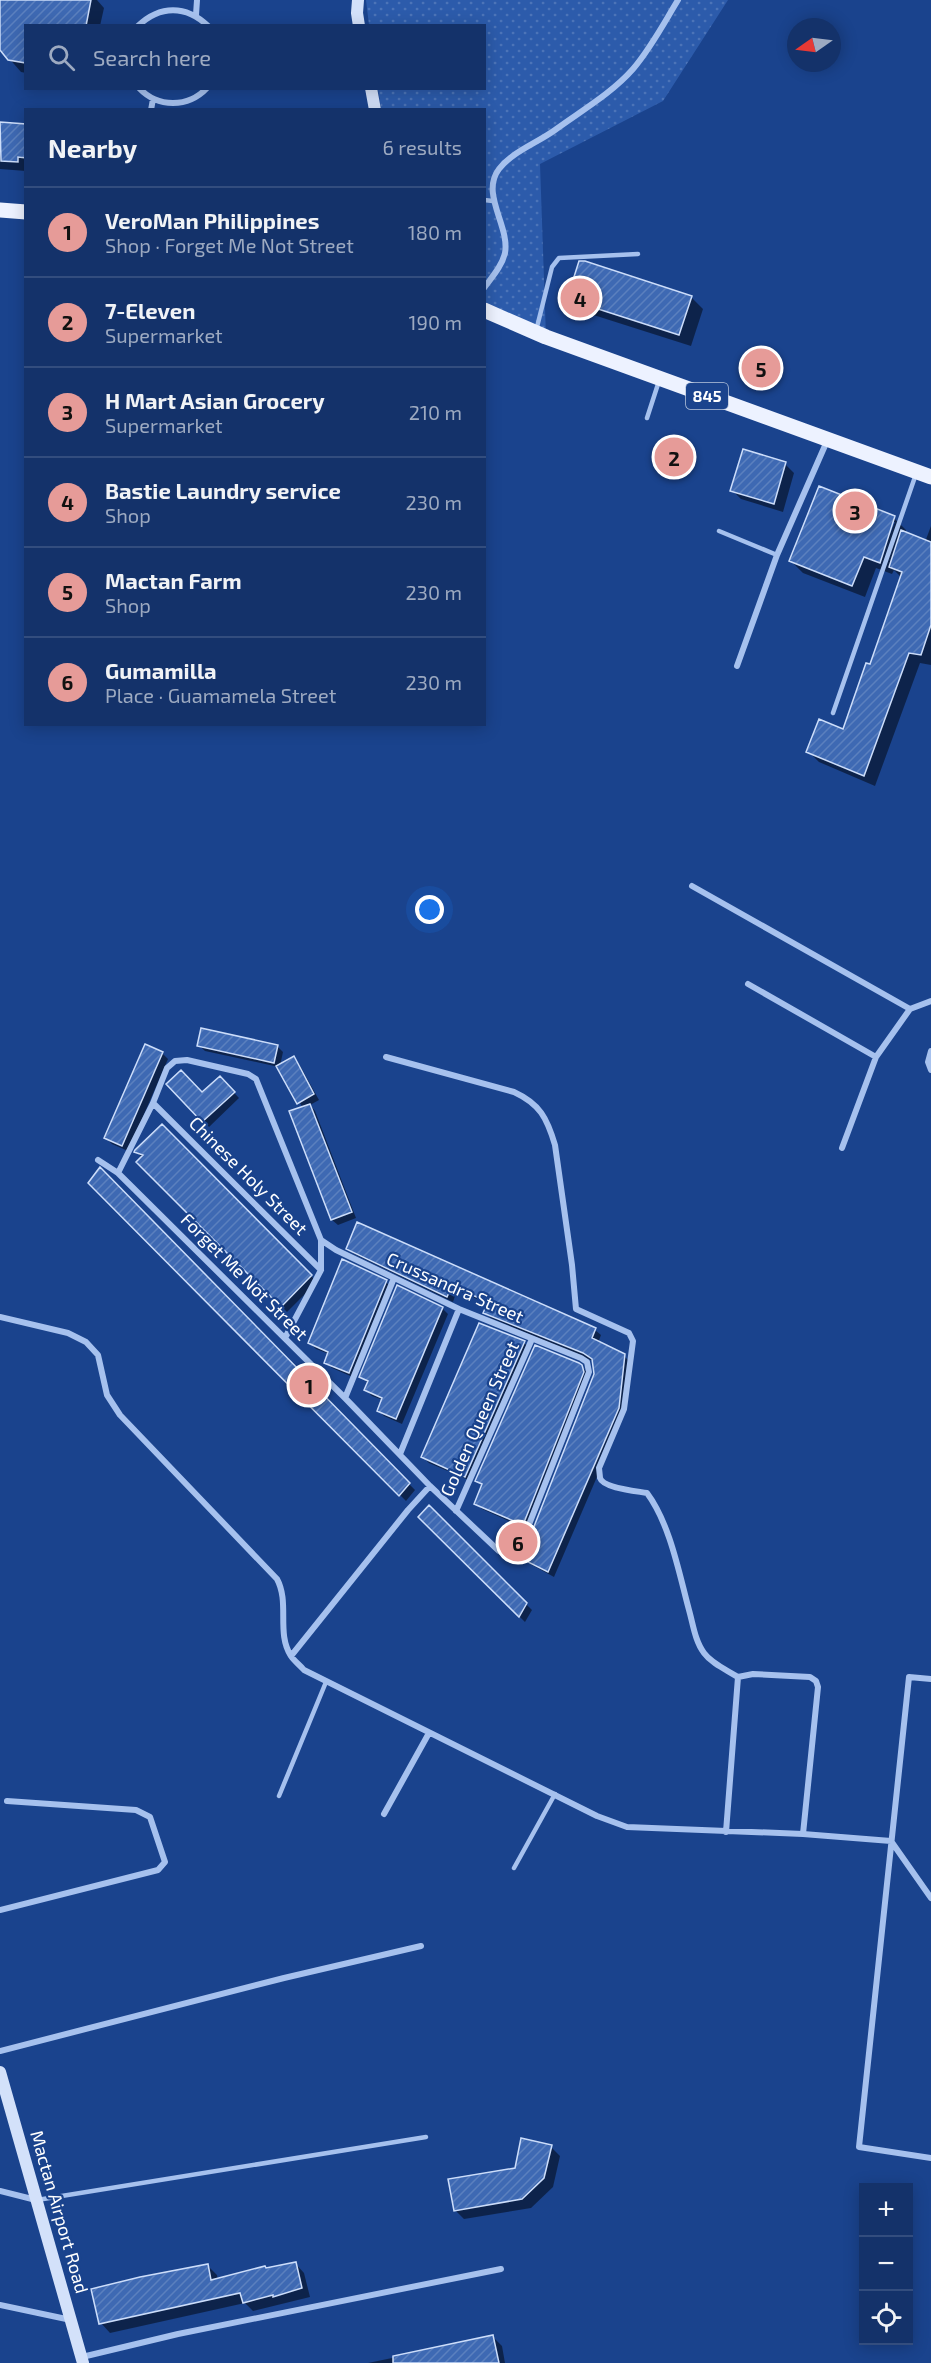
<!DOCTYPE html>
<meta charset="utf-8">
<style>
body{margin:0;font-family:"Exo 2",sans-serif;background:#213e72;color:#f1f3f6}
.controls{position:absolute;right:18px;bottom:18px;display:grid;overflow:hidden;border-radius:0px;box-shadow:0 3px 15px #0003}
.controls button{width:54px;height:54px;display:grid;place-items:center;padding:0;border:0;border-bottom:2px solid #334d7e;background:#14326a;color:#f1f3f6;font:30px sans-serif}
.compass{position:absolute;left:787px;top:18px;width:54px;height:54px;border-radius:50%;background:#14326a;box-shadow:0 3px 15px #0003;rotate:256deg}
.you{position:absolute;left:430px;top:910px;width:21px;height:21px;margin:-15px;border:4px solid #fff;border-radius:50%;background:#1a73e8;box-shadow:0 0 0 9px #1a73e833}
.badge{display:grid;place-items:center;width:39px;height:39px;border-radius:50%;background:#e69b98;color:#111;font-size:20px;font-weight:700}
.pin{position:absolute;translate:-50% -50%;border:3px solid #fff;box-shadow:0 2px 6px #0006}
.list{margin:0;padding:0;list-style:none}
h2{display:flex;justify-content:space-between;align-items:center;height:78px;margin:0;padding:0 24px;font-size:26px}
h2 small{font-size:20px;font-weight:400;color:#9daac1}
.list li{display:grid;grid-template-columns:39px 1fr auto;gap:18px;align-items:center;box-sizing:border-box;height:90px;padding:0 24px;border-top:2px solid #334d7e}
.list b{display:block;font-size:22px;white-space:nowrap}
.list p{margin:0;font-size:20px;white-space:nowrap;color:#9daac1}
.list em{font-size:20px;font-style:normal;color:#9daac1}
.icon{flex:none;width:33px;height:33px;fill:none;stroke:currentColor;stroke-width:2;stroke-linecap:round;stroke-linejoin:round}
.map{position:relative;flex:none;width:931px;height:2363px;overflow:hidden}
.search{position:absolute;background:#14326a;box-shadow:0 3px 15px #0003;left:24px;top:24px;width:462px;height:66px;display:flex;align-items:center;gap:15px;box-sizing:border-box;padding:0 21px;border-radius:0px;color:#9daac1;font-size:22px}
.panel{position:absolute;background:#14326a;box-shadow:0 3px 15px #0003;left:24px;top:108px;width:462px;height:618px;border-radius:0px}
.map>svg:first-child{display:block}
</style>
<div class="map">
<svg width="931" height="2363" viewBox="0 0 931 2363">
<defs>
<pattern id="grass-dots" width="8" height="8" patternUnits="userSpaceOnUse" patternTransform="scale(1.5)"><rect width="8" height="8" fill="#2c5bab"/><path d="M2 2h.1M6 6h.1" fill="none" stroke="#4c74b8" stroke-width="1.8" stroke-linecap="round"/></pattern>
<pattern id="building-hatch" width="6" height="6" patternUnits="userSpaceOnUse" patternTransform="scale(1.5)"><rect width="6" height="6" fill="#3e69b3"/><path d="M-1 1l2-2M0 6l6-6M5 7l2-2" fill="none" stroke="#5b80be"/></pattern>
</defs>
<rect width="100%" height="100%" fill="#1a438d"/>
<path fill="url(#grass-dots)" d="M 366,0 L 728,0 L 663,101 L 540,164 L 546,337 L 485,312 L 484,110 L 381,109 L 378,89 L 484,88 L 484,26 L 369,25 Z"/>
<path fill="#0007" fill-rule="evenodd" d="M 0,0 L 97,0 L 104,8 L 100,26 L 26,26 L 26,73 L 21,72 L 0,48 Z
M 0,124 L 26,126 L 26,171 L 0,169 Z
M 691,297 L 703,309 L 691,346 L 581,311 L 569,298 Z
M 785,464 L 794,473 L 783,512 L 741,499 L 732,490 Z
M 894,518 L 906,530 L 905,534 L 925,542 L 931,526 L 931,665 L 920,663 L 875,786 L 819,762 L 808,751 L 844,731 L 871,666 L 901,577 L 894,570 L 892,574 L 876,568 L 865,597 L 803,573 L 791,561 ZM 891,522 L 895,522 L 890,534 L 887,533 Z
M 199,1045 L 277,1046 L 283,1052 L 280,1066 L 293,1058 L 299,1064 L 319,1100 L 310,1105 L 315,1111 L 356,1218 L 338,1225 L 332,1220 L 291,1112 L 303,1108 L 279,1067 L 205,1051 Z
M 162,1053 L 168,1059 L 128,1151 L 112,1144 L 106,1138 Z
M 220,1078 L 239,1098 L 209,1127 L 169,1083 L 202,1094 Z
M 162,1126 L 317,1282 L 287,1312 L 138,1162 L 142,1158 L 137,1152 Z
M 100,1170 L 415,1490 L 406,1501 L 90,1183 Z
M 348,1249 L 595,1330 L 601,1335 L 598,1343 L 624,1356 L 630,1362 L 624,1414 L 554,1577 L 532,1565 L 526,1559 L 595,1374 L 593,1361 L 491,1318 L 485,1313 L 488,1304 L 457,1290 L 453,1302 L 354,1254 Z
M 343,1261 L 386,1282 L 392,1288 L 355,1378 L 332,1368 L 326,1362 L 329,1354 L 316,1349 L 310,1343 Z
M 442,1308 L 448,1314 L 402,1424 L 384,1416 L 378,1410 L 383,1400 L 372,1396 L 366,1390 L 368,1383 L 361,1377 Z
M 480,1325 L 524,1343 L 530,1348 L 471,1481 L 429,1463 L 423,1457 Z
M 581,1366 L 588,1373 L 529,1530 L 482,1509 L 476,1503 L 483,1486 L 477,1480 Z
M 429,1508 L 532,1610 L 525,1622 L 425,1523 Z
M 551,2147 L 560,2156 L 553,2187 L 531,2208 L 464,2219 L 455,2210 Z
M 295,2263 L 304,2273 L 310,2297 L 253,2311 L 245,2303 L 110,2333 L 101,2323 L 208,2266 L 217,2275 L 218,2280 Z
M 493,2337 L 502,2346 L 505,2363 L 368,2363 Z"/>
<path fill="url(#building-hatch)" stroke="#ccddfa" stroke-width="1.5" d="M 0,0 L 91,0 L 86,26 L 26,26 L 26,63 L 8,60 L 0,50 Z
M 0,122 L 26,124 L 26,158 L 18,157 L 18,162 L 1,161 Z
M 579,261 L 585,261 L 692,296 L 679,335 L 567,299 Z
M 743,449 L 786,462 L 774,504 L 730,491 Z
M 819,486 L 895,516 L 880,563 L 864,557 L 852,586 L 789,561 Z
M 901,530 L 931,542 L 931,625 L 921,655 L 909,653 L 864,776 L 806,752 L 819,719 L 843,729 L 866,663 L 870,664 L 902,572 L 889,567 Z
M 201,1028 L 278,1045 L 274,1063 L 197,1046 Z
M 145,1044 L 163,1052 L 122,1146 L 104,1138 Z
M 294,1056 L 314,1094 L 297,1104 L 276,1066 Z
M 181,1070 L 202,1092 L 220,1076 L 235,1092 L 202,1122 L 166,1084 Z
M 310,1104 L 352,1212 L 331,1220 L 289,1111 Z
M 162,1124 L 312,1275 L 281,1307 L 136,1162 L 143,1155 L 134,1152 L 135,1150 Z
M 100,1167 L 410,1483 L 399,1496 L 88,1183 Z
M 357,1222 L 596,1328 L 592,1338 L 625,1354 L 619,1408 L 548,1572 L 524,1560 L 536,1530 L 533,1529 L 594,1374 L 592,1359 L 583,1353 L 483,1313 L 488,1302 L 452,1286 L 447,1297 L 346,1249 Z
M 342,1259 L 387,1280 L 349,1373 L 324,1363 L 328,1352 L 308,1343 Z
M 397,1285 L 443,1307 L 396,1419 L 377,1411 L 382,1398 L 364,1390 L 368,1381 L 359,1377 Z
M 479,1323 L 525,1341 L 465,1477 L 421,1457 Z
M 535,1345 L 579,1363 L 582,1365 L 584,1372 L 523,1525 L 474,1504 L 482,1484 L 475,1481 Z
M 429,1505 L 527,1603 L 519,1617 L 418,1517 Z
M 521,2138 L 552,2145 L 544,2178 L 522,2199 L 454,2211 L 448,2179 L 515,2168 Z
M 296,2262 L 302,2288 L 273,2297 L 273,2295 L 243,2303 L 240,2293 L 99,2324 L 91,2289 L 140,2277 L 208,2264 L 211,2280 L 265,2266 L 266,2268 Z
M 493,2335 L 499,2363 L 393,2363 L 393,2356 Z"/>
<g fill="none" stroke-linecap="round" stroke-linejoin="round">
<path stroke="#a6c1ee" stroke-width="4.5" d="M 484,200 L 493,201
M 536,331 L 552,267 L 559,258 L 638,254
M 647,418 L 659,381
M 719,531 L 777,555
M 833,713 L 916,474
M 279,1796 L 326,1682
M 514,1868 L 555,1794
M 37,2200 L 426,2137"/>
<path stroke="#a6c1ee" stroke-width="6" d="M 196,15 L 197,0
M 138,26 C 160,5 186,5 208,26
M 139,88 C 158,108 188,108 207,88
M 151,110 L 153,99
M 484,288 C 492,277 502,266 505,253 C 510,226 480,194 499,169 C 512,152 537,143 555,130 C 581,111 612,93 633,69 C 651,48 664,23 678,0
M 737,666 L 777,555 L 827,441
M 692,886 L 910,1009
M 748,984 L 876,1057 L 910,1009 L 931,1001
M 931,1051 L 928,1062 L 931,1070
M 386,1057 L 514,1092 C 540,1104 547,1118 555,1145 L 572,1265 L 576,1309 L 629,1333 L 633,1341 L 624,1409 L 599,1468 C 599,1468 600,1477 600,1478 C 603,1488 636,1491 647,1493 C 670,1524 679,1573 689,1610 C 693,1624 695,1641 704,1653 C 712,1664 727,1670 738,1677
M 153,1103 L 321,1270
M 842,1148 L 876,1057
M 98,1160 L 118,1173 L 345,1398 L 430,1486 L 499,1551 L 508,1556 L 517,1555 L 589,1372 L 587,1362 L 581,1358 L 459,1309 L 336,1250 L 321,1240
M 118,1173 L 153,1103 L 167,1068 L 175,1061 L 187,1060 L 248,1074 L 256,1079 L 321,1240 L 321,1270 L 285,1338
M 0,1317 L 68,1333 L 86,1342 L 98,1355 L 107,1395 L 120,1415 L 277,1579 C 290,1603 276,1633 291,1656 C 294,1661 300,1665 304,1670 L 597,1816 L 627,1827 L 803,1834 L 891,1841 L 931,1898
M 345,1398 L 394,1278
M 400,1454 L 459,1309
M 456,1511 L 532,1339
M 291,1656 L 408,1510 L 430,1486
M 931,1679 L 909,1677 L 859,2147 L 931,2158
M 384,1814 L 429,1733
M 726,1832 L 738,1677 L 753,1674 L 810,1677 L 816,1681 L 818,1687 L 803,1834
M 0,1910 L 158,1870 L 165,1862 L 150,1817 L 136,1810 L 7,1801
M 0,2051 L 284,1978 L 421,1946
M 0,2191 L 36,2200
M 0,2305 L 71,2320
M 82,2357 L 178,2334 L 501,2269"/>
<path stroke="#d3e1fa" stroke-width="12" d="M 358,0 L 357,13 L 359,26
M 371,88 L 375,110
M 0,2072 L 83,2363"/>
<path stroke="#edf2ff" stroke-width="15" d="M 0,210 L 26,212
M 484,310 L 546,337 L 931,477"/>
</g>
<g text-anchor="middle" stroke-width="4.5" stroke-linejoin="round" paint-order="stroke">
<rect fill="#1a438d" stroke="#bac7dd" stroke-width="1.5" x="686" y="383" width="42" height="26" rx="4.5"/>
<g font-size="16" font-weight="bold" fill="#fff">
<text x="707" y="402">845</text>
</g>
<g font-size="18" fill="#fff" stroke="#1a438d">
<text transform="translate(248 1176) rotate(45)" y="6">Chinese Holy Street</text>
<text transform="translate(244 1277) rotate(45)" y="6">Forget Me Not Street</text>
<text transform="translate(455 1288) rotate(24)" y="6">Crussandra Street</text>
<text transform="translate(480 1419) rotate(-66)" y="6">Golden Queen Street</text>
<text transform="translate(59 2212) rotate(74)" y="6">Mactan Airport Road</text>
</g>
</g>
</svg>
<div class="controls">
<button>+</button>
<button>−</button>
<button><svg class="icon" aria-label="locate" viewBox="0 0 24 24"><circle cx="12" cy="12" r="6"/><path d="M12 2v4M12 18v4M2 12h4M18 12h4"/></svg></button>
</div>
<svg class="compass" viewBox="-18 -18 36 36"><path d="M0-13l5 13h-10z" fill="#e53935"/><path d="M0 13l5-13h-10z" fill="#9daac1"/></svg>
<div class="you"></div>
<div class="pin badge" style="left:309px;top:1385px">1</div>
<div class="pin badge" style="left:674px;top:457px">2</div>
<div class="pin badge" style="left:855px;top:511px">3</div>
<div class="pin badge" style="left:580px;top:298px">4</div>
<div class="pin badge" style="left:761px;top:368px">5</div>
<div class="pin badge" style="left:518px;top:1542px">6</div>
<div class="search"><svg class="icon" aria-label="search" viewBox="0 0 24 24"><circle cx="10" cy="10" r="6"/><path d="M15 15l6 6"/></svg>Search here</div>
<section class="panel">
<h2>Nearby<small>6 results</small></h2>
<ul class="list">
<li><span class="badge">1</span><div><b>VeroMan Philippines</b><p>Shop · Forget Me Not Street</p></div><em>180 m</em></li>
<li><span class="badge">2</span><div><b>7-Eleven</b><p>Supermarket</p></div><em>190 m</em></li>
<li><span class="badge">3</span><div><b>H Mart Asian Grocery</b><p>Supermarket</p></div><em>210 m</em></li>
<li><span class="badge">4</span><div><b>Bastie Laundry service</b><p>Shop</p></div><em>230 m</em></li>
<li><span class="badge">5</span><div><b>Mactan Farm</b><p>Shop</p></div><em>230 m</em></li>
<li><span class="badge">6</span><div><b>Gumamilla</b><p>Place · Guamamela Street</p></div><em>230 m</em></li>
</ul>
</section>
</div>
